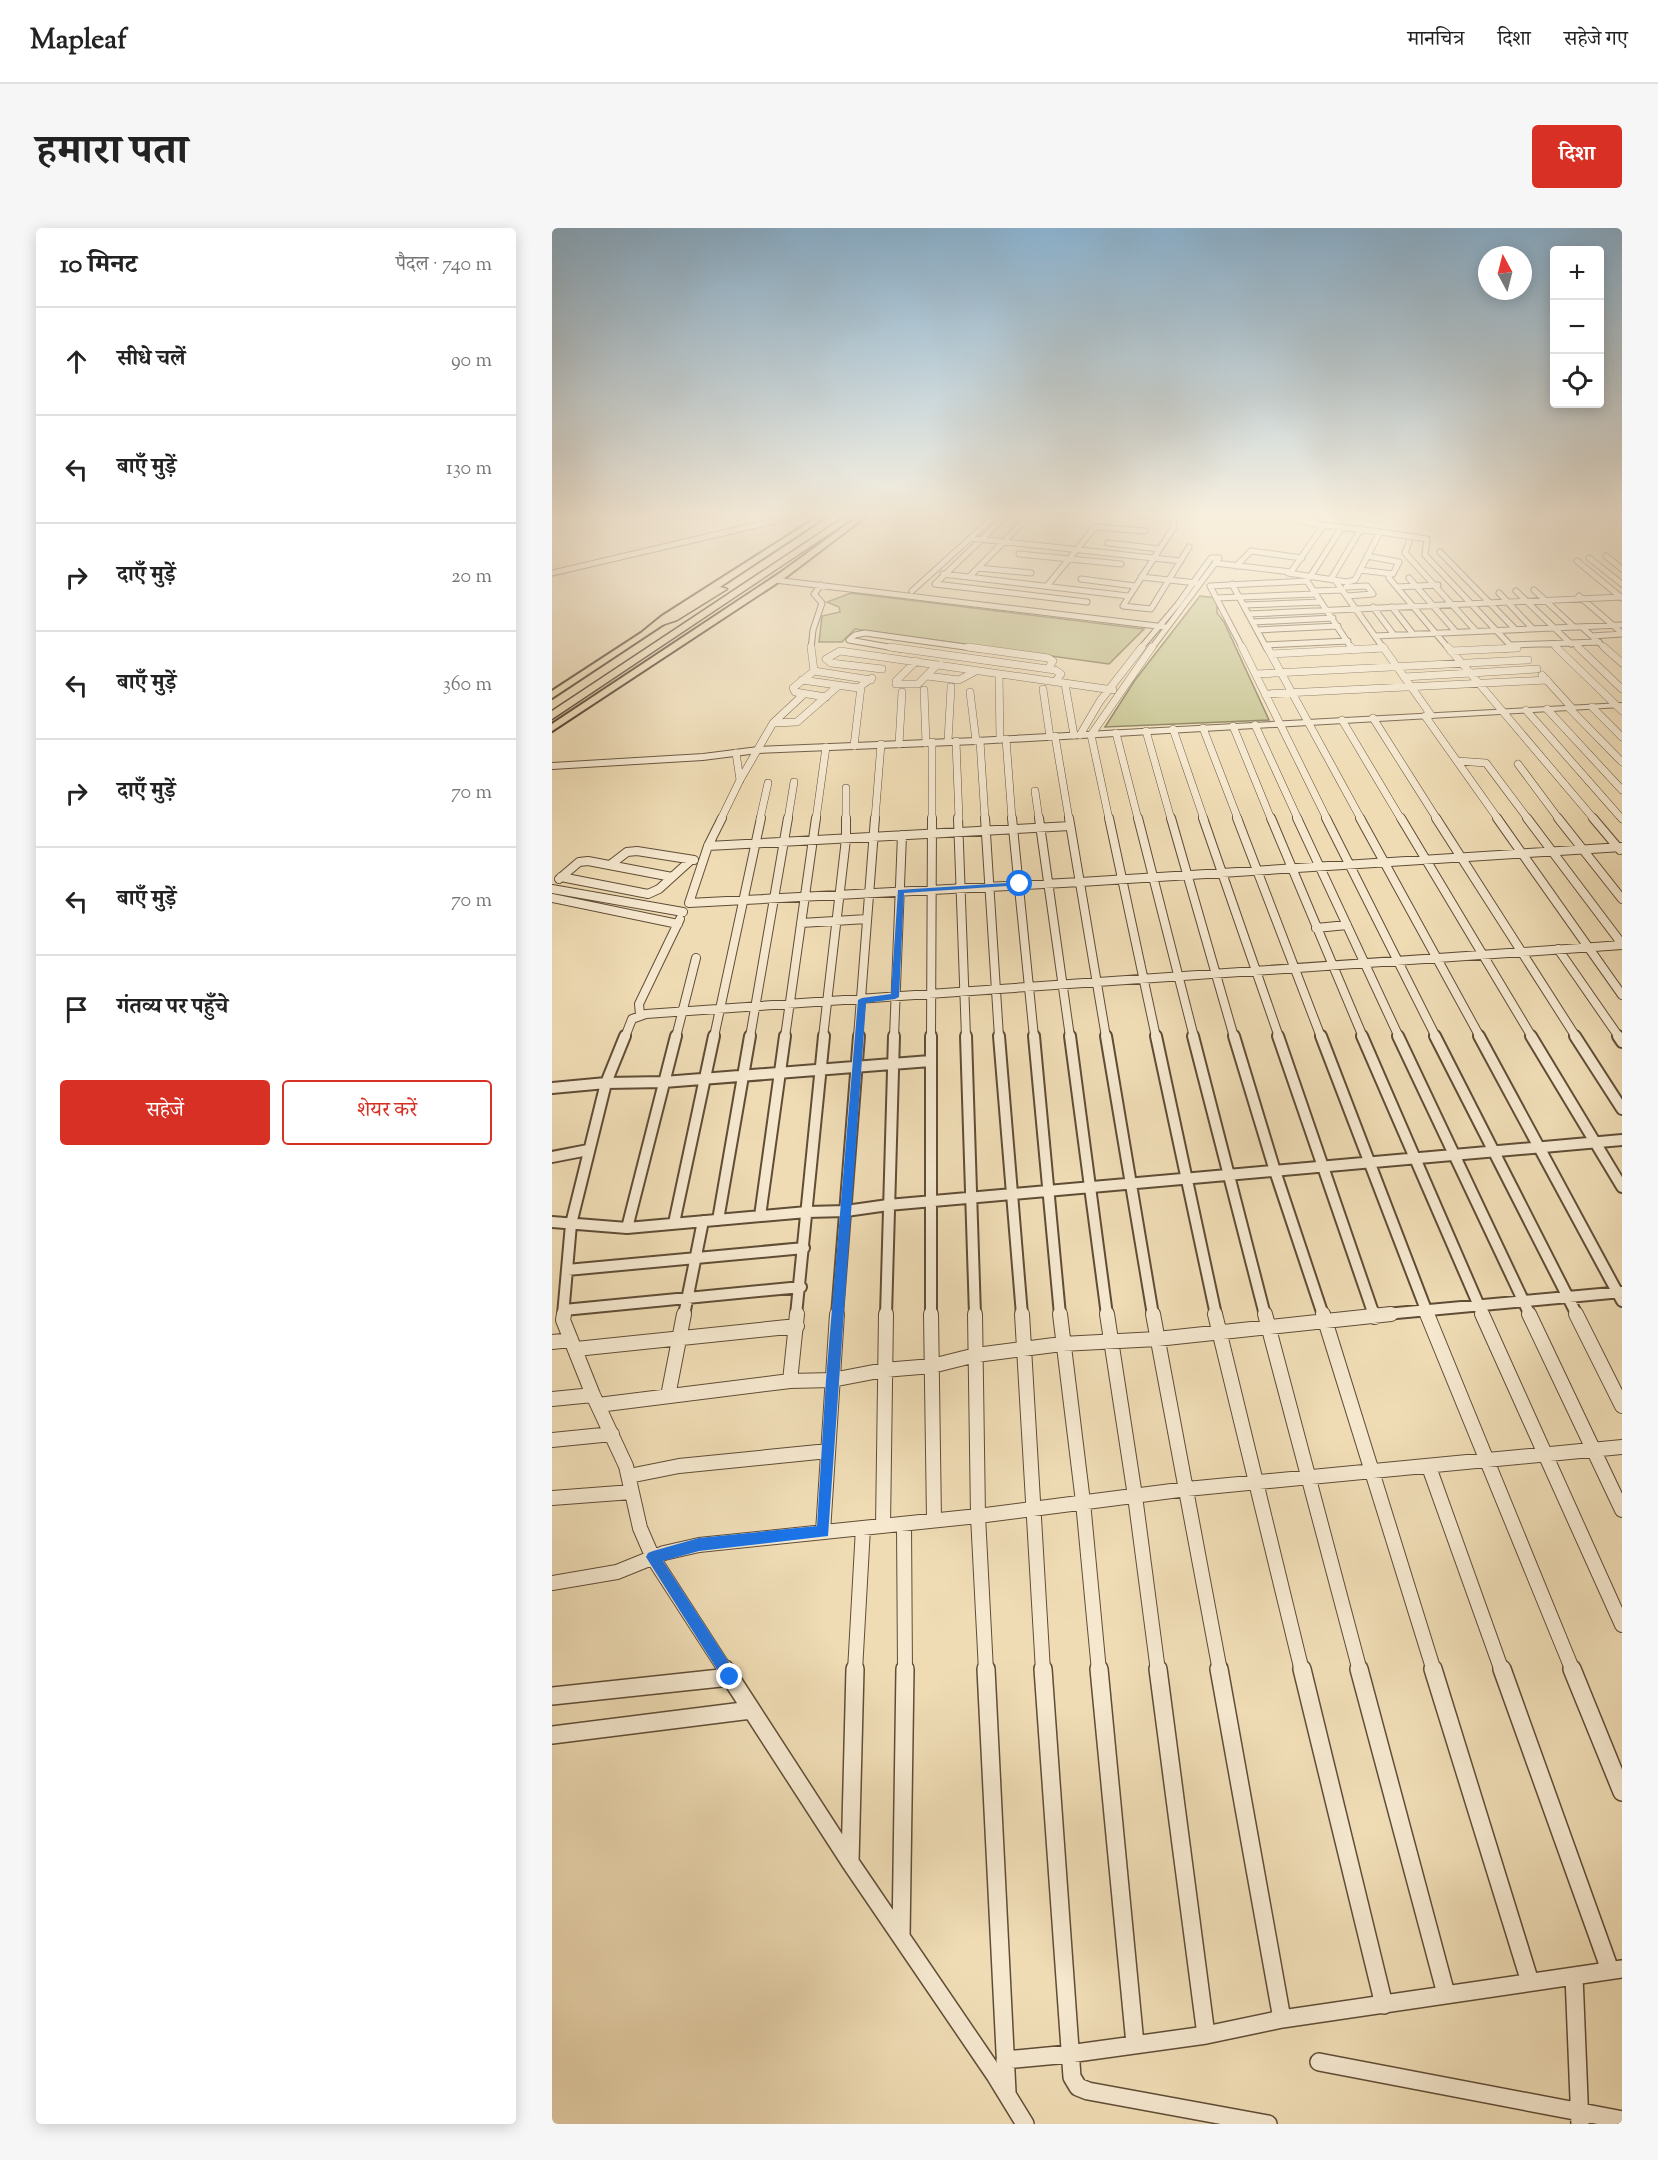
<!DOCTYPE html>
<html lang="hi">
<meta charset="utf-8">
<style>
body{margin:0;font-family:"Sorts Mill Goudy","Noto Serif Devanagari",serif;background:#f6f6f6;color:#222}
.controls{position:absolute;right:18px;top:18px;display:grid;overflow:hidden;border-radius:6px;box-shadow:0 3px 15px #0003}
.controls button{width:54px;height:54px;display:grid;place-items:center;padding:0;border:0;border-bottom:2px solid #e0e0e0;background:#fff;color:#222;font:30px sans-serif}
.compass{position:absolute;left:926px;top:18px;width:54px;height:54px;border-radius:50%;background:#fff;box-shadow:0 3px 15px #0003;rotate:353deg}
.stop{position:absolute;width:18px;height:18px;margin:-14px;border:4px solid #1a73e8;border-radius:50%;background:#fff}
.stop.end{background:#1a73e8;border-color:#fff;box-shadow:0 2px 6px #0008}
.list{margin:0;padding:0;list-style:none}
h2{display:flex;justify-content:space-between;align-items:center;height:78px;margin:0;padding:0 24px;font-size:26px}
h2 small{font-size:20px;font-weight:400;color:#767676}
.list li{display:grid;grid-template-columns:39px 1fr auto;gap:18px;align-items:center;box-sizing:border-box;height:108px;padding:0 24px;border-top:2px solid #e0e0e0}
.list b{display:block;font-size:22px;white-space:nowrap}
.list em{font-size:20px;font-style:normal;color:#767676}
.actions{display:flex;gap:12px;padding:18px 24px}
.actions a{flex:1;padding:14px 0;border:2px solid #d93025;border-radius:6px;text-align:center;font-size:21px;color:#d93025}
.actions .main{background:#d93025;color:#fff}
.icon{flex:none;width:33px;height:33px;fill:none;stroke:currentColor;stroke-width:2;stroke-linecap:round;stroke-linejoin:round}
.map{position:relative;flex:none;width:1070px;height:1896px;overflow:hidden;border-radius:6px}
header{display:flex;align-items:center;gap:36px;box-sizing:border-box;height:84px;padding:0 30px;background:#fff;border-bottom:2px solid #e0e0e0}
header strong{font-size:28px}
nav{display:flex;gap:33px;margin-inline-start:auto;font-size:21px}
.intro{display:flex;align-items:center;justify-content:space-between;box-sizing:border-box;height:144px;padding:0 36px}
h1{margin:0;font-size:42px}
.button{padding:15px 27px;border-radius:6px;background:#d93025;color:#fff;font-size:21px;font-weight:700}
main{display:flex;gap:36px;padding:0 36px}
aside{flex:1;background:#fff;border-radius:6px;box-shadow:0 3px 15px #0003}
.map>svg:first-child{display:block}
</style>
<header>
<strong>Mapleaf</strong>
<nav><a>मानचित्र</a><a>दिशा</a><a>सहेजे गए</a></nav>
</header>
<div class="intro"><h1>हमारा पता</h1><a class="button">दिशा</a></div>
<main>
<aside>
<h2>10 मिनट<small>पैदल · 740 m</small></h2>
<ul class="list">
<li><svg class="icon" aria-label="ahead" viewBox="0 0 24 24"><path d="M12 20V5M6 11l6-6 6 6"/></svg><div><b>सीधे चलें</b></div><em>90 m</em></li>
<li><svg class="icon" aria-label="left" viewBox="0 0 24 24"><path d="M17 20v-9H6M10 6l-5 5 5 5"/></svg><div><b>बाएँ मुड़ें</b></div><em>130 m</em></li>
<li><svg class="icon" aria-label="right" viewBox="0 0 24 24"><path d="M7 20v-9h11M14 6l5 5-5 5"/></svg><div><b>दाएँ मुड़ें</b></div><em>20 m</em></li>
<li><svg class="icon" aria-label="left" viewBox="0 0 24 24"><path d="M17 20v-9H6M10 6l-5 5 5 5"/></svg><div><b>बाएँ मुड़ें</b></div><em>360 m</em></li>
<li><svg class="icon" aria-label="right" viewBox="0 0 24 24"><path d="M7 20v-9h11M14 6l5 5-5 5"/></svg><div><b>दाएँ मुड़ें</b></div><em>70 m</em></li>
<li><svg class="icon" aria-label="left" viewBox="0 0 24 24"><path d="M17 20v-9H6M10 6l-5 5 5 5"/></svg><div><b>बाएँ मुड़ें</b></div><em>70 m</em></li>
<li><svg class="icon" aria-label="arrive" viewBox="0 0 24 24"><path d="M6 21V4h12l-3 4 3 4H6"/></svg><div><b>गंतव्य पर पहुँचे</b></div></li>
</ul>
<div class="actions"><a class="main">सहेजें</a><a>शेयर करें</a></div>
</aside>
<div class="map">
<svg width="1070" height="1896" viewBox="0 0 1070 1896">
<rect width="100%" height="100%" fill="#efdcb5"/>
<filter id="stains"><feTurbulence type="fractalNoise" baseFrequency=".00333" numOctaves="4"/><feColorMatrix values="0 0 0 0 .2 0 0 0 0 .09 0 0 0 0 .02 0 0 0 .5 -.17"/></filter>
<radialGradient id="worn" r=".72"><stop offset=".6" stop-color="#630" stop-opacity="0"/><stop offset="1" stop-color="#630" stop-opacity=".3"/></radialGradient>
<path fill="#c1be88" stroke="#796e4a" stroke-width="1.5" d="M 299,365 L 592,401 L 557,436 L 303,401 L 290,414 L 267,414 L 270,388 L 288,384 L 287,379 L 275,374 Z
M 648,368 L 665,370 L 665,385 L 672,394 L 717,492 L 553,499 L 583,452 Z"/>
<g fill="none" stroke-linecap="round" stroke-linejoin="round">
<defs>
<path id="minor-far5" d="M 456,286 L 383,356 L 535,374
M 580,286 L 622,291
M 620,286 L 622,299 L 571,378 L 599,381 L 637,319
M 760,286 L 746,292 L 752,293 L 769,286
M 828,304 L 875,311 L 873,327 L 958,417 L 1047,414
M 419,310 L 629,333
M 857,314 L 853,325 L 924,403
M 556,315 L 608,321
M 888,324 L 963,401
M 467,326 L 569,336
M 1054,328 L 1070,341
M 1037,330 L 1070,356
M 1025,333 L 1070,370
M 663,335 L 739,344 L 771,298 L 752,293
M 684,338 L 699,323 L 750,330
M 426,340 L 479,345
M 808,342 L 841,346 L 847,334 L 815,328
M 0,345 L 252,286
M 736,345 L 795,354 L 803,352 L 828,304 L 771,297
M 391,346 L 576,368
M 837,346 L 837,350 L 897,421
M 417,349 L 477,288
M 589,349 L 645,355
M 758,349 L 790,299
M 857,350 L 904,404
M 529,351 L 583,358
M 779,351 L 809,301
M 223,352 L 613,399
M 783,352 L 832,421
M 680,356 L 715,421
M 495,358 L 543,299 L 593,303
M 794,359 L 815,358 L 821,366 L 795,368
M 845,359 L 886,357
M 982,362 L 1022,399
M 360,363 L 445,286
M 762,363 L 791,362
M 964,363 L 1019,416
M 947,365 L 981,401
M 1027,368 L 1070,405
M 665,370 L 764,366
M 692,377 L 769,374
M 821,379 L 842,407
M 840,379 L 861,406
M 696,386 L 1070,369
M 701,394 L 781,390
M 1030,399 L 1054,421
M 705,402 L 786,398
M 823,408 L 1070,397
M 1040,408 L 1070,406
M 1023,416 L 1028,421
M 713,417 L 796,413
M 1002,417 L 1006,421
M 259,421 L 261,402 L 270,375 L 262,366 L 269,357
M 348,421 L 297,412 L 303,407 L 313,405 L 427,421
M 588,421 L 626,376 L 659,330 L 667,330 L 599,421
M 691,421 L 658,358 L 755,353 L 800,421
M 821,421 L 832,420
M 952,421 L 965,420"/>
<path id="minor-far4" d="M 259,419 L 262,443
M 338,419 L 503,442 L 509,446 L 503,454
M 416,419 L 496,430 L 501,433 L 496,441
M 690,419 L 775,591
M 715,419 L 809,591
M 799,419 L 801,422
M 831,419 L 879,487
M 896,419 L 1042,591
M 1004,419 L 1070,483
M 1026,419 L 1070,461
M 1052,419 L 1070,435
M 899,423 L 965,420
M 719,426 L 832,420
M 364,433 L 344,453 L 344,456 L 366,456 L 385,437
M 330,441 L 279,435 L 274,431 L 288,423 L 561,462
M 447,446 L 448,511
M 704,446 L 976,432
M 990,447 L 1020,480
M 375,448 L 407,452 L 424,443
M 852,449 L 985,441
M 250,452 L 306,460 L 320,450
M 513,456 L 522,507
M 491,461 L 498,509
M 372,462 L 374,515
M 418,464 L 424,513
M 713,466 L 995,452
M 274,469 L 243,464 L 241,460 L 262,443 L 319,452
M 1040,479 L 1070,509
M 1017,480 L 1070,534
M 995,481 L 1070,562
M 974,482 L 1070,591
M 873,488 L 946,591
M 821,490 L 885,591
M 790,492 L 849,591
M 221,495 L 252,466
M 703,497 L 746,591
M 681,498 L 719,591
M 651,500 L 686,591
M 621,501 L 652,591
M 594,503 L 619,591
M 564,505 L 586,591
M 528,507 L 548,473 L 590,419
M 503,508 L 517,591
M 454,511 L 460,591
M 396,513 L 399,459
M 404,513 L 407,591
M 428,513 L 433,591
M 347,516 L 350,464
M 302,518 L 309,459
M 184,525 L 188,552
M 906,533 L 934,535 L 976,591
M 966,536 L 1007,591
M 294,560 L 294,591
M 483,563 L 487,591
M 169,591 L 188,552 L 221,495 L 245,494 L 286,458
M 208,591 L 216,555
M 236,591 L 242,554
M 264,591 L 274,519
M 323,591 L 329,516
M 380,591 L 380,514
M 557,591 L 539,507 L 600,419"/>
<path id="minor-far3" d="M 170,590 L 156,618 L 137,675 L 529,654 L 1070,619
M 406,590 L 414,809
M 433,590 L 447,809
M 460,590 L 482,809
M 487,590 L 518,809
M 517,590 L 554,809
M 557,590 L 604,809
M 586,590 L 642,809
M 619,590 L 682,809
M 651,590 L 727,809
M 685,590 L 769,809
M 719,590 L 811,809
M 745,590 L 847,809
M 774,590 L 884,809
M 808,590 L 928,809
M 849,590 L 980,809
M 884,590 L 1024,809
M 945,590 L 1070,767
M 975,590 L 1070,716
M 1006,590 L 1070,671
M 1041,590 L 1068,622
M 156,618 L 518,598
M 58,637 L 75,624 L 85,623 L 142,632
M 9,649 L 96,666 L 107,661 L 139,632
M 7,651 L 27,634 L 36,633 L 120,649
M 0,661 L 131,684
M 0,670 L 126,696
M 249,695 L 315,691
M 764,700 L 795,697
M 1006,721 L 1067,809
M 88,787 L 87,776 L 128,691
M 73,809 L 80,791 L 94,786 L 1070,717
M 124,809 L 144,730
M 162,809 L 209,590
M 198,809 L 236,590
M 233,809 L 264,590
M 271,809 L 294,611 L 294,590
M 306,809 L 323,590
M 342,809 L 350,607
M 379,809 L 380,590"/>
<path id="minor-far2" d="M 379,808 L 379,1087
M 414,808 L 423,1087
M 447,808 L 470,1087
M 482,808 L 508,1087
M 518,808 L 555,1087
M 554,808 L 601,1087
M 604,808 L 664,1087
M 641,808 L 713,1087
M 682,808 L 723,943 L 771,1087
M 726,808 L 822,1087
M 769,808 L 876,1087
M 810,808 L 931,1087
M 846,808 L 978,1087
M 883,808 L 1025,1087
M 927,808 L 1070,1073
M 979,808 L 1070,959
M 1023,808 L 1070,881
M 1066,808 L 1070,814
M 0,860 L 54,855 L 112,854 L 378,833
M 0,929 L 36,922
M 208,988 L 233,808
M 166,992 L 198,808
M 0,994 L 75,1000 L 255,984 L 294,983 L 336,977 L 1070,912
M 122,995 L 162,808
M 75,1000 L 124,808
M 15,1042 L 252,1020
M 12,1082 L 249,1059
M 11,1087 L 19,996 L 54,855 L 73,808
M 132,1087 L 151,993
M 244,1087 L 272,808
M 285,1087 L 307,808
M 334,1087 L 342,808
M 823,1087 L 1070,1064"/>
<path id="minor-far1" d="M 12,1086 L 11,1092 L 41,1167 L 74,1238 L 88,1300 L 101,1330 L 174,1443
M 379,1086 L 382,1292
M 423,1086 L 426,1288 L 434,1443
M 470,1086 L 491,1443
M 508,1086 L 531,1274 L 547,1443
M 555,1086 L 583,1268 L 606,1443
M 601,1086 L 668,1443
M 663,1086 L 750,1443
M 713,1086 L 808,1443
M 771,1086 L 882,1443
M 822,1086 L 823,1089
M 875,1086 L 1021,1443
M 930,1086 L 1070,1397
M 977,1086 L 1070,1282
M 1024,1086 L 1070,1178
M 0,1114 L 19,1112
M 24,1121 L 245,1098
M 238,1153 L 245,1086
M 116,1168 L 132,1086
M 0,1171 L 41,1167
M 46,1177 L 238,1153 L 280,1152 L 332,1142 L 380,1138 L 424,1127 L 510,1116 L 605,1111 L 839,1086
M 0,1212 L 60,1206
M 877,1239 L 950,1443
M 77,1248 L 127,1238 L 276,1223
M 0,1270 L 80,1264
M 352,1296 L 353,1443
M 331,1298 L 334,1086
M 271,1304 L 285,1086
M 0,1355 L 65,1344 L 112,1325 L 147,1317 L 426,1288 L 635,1261 L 1070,1219
M 303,1443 L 311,1300"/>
<path id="minor" d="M 173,1441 L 298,1634 L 443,1847 L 473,1896
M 434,1441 L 455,1864
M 491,1441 L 520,1849 L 526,1859 L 536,1863 L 716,1896
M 547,1441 L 583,1816
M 606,1441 L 654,1807
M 667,1441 L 730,1791
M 750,1441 L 832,1777
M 807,1441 L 894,1766
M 881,1441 L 978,1754
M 950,1441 L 1058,1742
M 1020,1441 L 1070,1564
M 0,1468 L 178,1449
M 0,1507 L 199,1482
M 298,1634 L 303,1441
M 349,1709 L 353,1441
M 1022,1748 L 1028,1896
M 453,1832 L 517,1826 L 654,1807 L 730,1791 L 1070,1741
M 767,1834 L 1070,1892"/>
<path id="tertiary" d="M 1070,475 L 1070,479 L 424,516 L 206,525 L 151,532 L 0,541 L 0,535 L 151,526 L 206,519 L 424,510 Z"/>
<path id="primary" d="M 270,286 L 278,286 L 0,470 L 0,463 L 89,405 L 110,388 Z
M 309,286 L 317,286 L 234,349 L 0,503 L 0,496 L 228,345 Z"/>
<path id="trunk" d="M 297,286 L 307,286 L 0,491 L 0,483 Z
M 168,359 L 175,361 L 125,392 L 107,398 L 102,395 Z"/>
</defs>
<use href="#minor-far5" stroke="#604d36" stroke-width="7"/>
<use href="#minor-far4" stroke="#604d36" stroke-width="8"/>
<use href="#minor-far3" stroke="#604d36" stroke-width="10"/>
<use href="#minor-far2" stroke="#604d36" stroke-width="14"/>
<use href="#minor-far1" stroke="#604d36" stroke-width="16"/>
<use href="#minor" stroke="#604d36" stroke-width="20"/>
<use href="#tertiary" stroke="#604d36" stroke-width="2"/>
<use href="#primary" stroke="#311d0b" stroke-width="4"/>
<use href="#trunk" stroke="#311d0b" stroke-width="3"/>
<use href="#minor-far5" stroke="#f5e8cf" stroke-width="5"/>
<use href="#minor-far4" stroke="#f5e8cf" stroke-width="7"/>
<use href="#minor-far3" stroke="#f5e8cf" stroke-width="8"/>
<use href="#minor-far2" stroke="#f5e8cf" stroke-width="10"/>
<use href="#minor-far1" stroke="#f5e8cf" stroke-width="14"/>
<use href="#minor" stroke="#f5e8cf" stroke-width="17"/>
<use href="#tertiary" fill="#f5e8cf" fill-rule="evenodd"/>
<use href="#primary" fill="#efdcb5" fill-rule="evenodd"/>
<use href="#trunk" fill="#efdcb5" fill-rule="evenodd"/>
</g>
<linearGradient id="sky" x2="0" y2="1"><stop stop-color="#8bb6d6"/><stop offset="0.52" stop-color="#f8efde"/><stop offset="1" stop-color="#f8efde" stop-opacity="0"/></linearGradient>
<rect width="1070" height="552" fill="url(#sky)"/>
<path fill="#1a73e8" d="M 468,654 L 470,657 L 352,665 L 347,769 L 343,771 L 314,775 L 276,1308 L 147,1323 L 111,1333 L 183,1444 L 185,1449 L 183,1454 L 178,1456 L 173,1454 L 94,1329 L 96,1325 L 101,1323 L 147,1310 L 265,1298 L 274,1152 L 306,772 L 310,770 L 339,766 L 346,662 Z"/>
<rect width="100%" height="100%" filter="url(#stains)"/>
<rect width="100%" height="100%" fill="url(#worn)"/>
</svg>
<div class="controls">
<button>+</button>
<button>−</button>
<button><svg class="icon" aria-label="locate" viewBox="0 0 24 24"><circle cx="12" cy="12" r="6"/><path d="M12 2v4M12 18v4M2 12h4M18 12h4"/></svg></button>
</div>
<svg class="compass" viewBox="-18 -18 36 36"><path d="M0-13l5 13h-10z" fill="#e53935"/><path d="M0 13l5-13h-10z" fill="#767676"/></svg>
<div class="stop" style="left:468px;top:656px"></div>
<div class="stop end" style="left:178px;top:1449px"></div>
</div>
</main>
